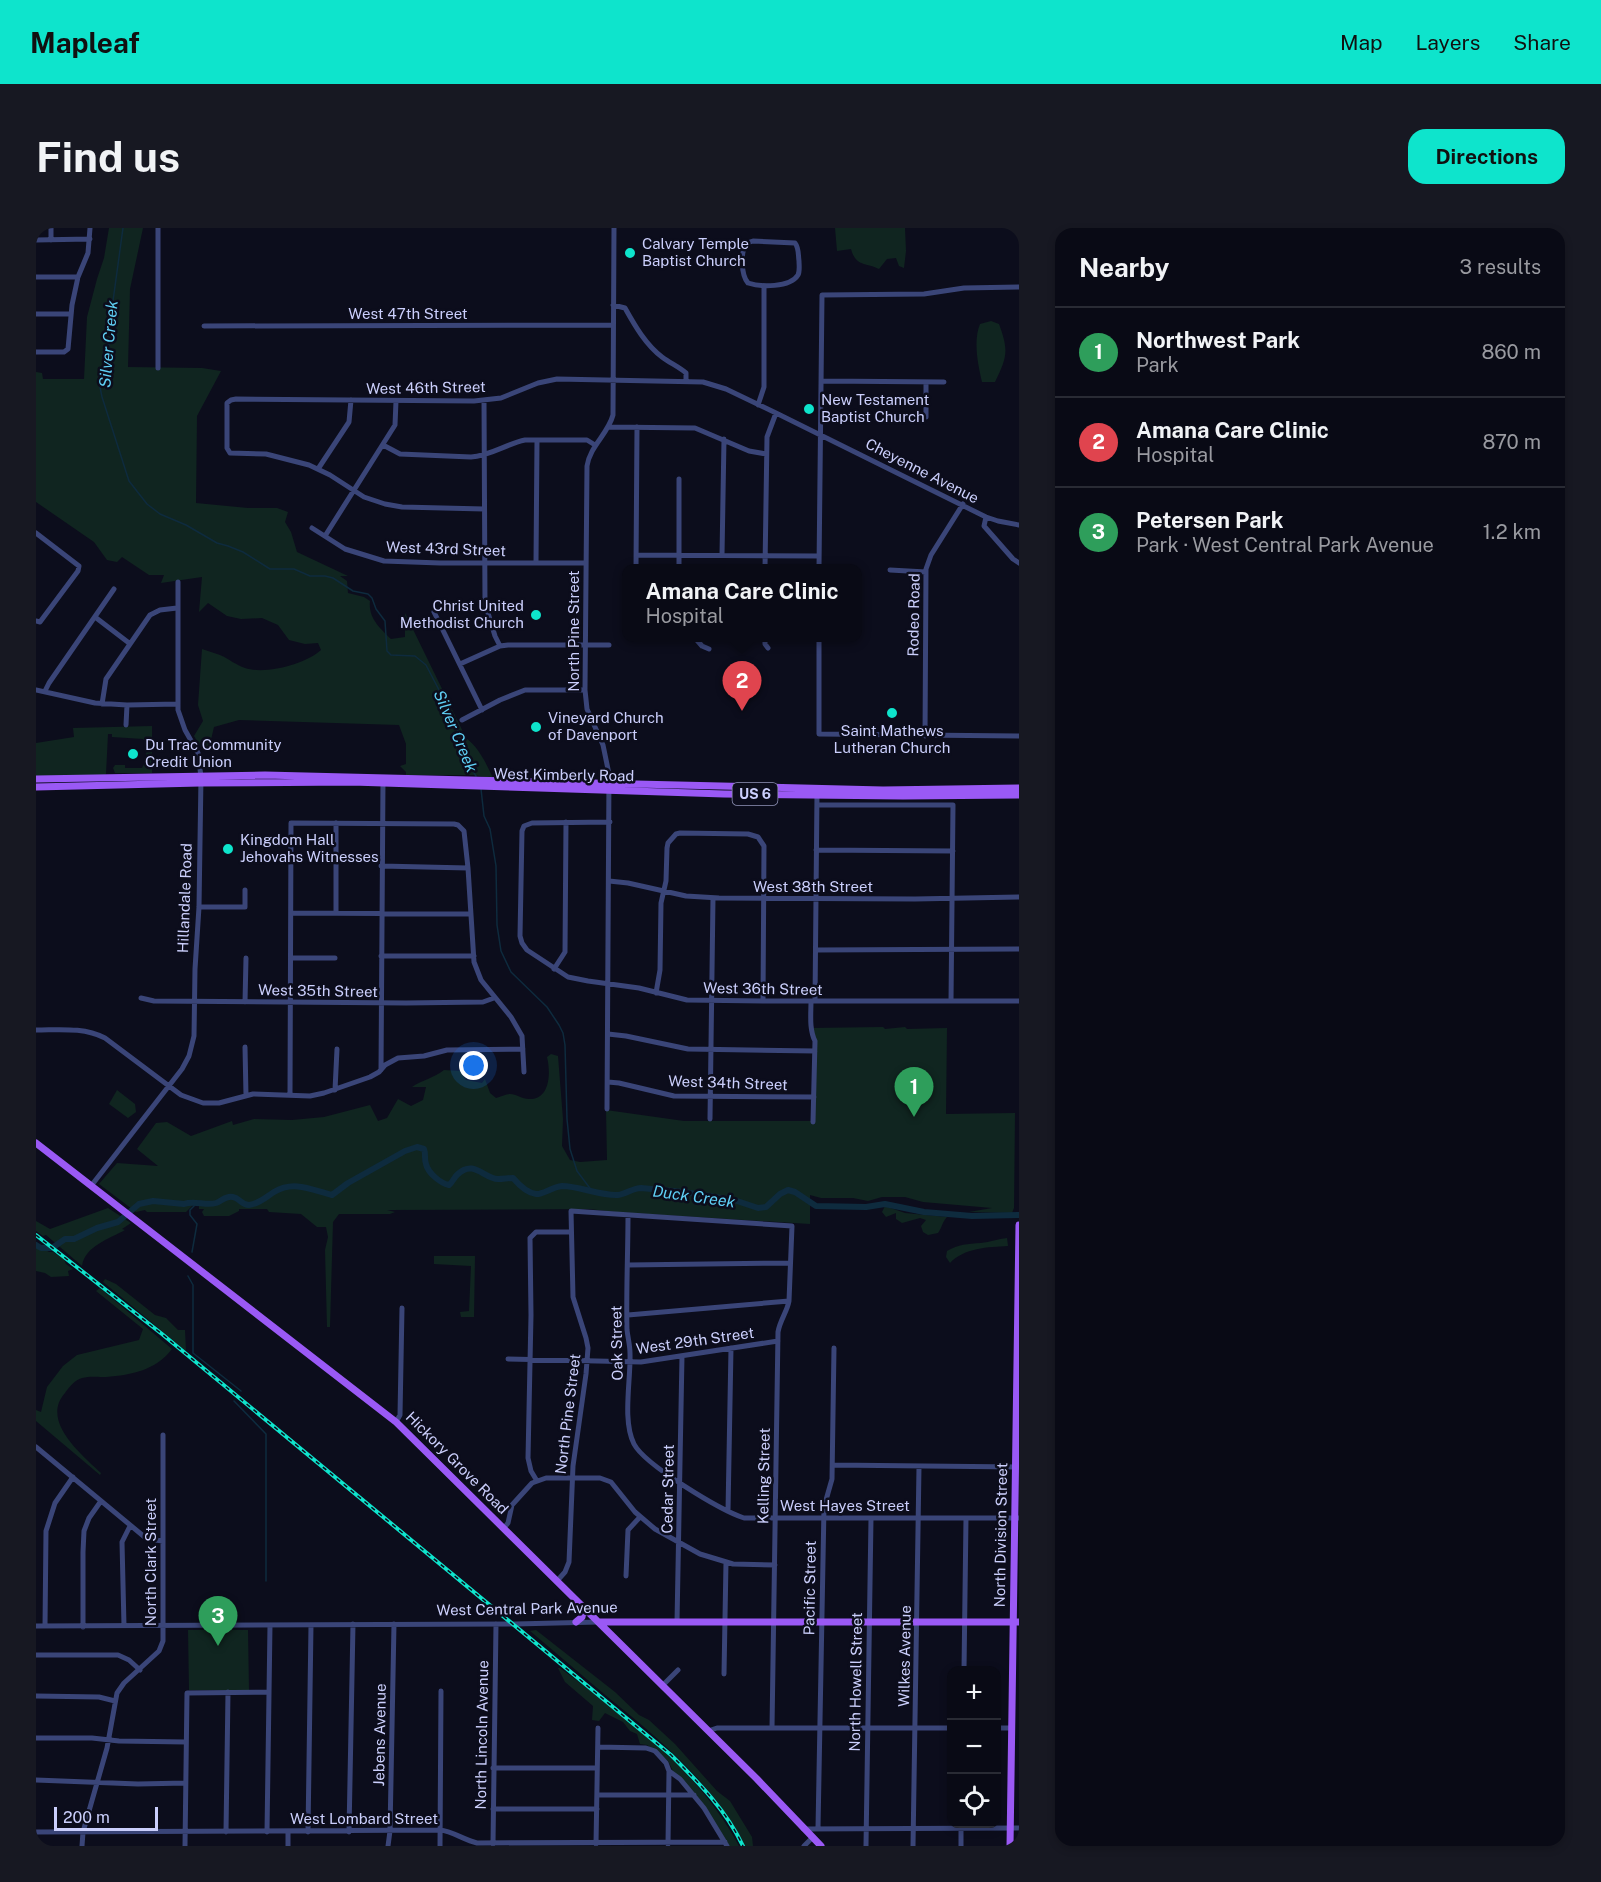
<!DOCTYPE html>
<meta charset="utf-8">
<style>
body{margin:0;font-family:"Public Sans",sans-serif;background:#171822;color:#f1f3f6}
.controls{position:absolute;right:18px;bottom:18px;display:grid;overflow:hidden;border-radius:12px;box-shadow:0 3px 9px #0003}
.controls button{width:54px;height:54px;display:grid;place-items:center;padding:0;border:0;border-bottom:2px solid #292b34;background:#090a15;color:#f1f3f6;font:30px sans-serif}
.scale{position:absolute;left:18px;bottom:15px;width:104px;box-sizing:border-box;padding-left:6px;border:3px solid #cbcffc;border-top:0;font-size:16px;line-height:21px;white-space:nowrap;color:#cbcffc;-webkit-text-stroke:4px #0c0d1c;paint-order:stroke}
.you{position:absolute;left:438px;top:838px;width:21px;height:21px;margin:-15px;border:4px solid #fff;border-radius:50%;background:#1a73e8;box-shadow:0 0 0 9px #1a73e833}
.badge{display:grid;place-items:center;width:39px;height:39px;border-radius:50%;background:#0ee4cc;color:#fff;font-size:20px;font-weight:700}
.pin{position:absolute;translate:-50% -50px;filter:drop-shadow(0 2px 3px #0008)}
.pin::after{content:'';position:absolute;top:32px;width:21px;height:18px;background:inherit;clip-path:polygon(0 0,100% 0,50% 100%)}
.popup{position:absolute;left:586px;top:336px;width:240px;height:78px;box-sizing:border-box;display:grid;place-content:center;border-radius:12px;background:#090a15;filter:drop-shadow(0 2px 4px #0005);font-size:20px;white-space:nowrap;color:#999aa0}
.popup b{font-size:22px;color:#f1f3f6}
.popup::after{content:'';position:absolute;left:50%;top:100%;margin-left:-12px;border:12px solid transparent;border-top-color:#090a15}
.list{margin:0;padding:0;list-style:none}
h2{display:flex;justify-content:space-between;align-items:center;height:78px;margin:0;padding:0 24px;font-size:26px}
h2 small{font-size:20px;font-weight:400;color:#999aa0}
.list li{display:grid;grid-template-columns:39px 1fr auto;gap:18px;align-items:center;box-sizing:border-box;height:90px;padding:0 24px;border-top:2px solid #292b34}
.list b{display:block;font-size:22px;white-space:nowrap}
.list p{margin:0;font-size:20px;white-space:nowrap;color:#999aa0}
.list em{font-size:20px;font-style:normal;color:#999aa0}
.icon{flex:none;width:33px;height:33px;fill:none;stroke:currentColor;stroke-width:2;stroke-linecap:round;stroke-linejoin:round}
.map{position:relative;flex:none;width:983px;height:1618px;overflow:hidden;border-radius:18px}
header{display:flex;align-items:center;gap:36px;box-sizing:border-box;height:84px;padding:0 30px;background:#0ee4cc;color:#111}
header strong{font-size:28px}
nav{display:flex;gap:33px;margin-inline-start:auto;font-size:21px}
.intro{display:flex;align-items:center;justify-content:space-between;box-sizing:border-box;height:144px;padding:0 36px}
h1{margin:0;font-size:42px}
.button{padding:15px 27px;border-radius:18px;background:#0ee4cc;color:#111;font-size:21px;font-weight:700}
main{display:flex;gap:36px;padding:0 36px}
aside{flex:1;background:#090a15;border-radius:18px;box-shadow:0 3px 9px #0003}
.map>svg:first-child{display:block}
</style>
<header>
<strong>Mapleaf</strong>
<nav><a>Map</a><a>Layers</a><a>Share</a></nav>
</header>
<div class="intro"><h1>Find us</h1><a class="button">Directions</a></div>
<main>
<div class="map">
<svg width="983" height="1618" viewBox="0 0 983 1618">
<rect width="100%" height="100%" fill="#0c0d1c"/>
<path fill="#102520" d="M 73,0 L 107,0 L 94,61 L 92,139 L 166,140 L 185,143 L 161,188 L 160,275 L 212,280 L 241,280 L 252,284 L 249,294 L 255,304 L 261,324 L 312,348 L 304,348 L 311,353 L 312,365 L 328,369 L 334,373 C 332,390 344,400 355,411 L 369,409 L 369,385 L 430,510 C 443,520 450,535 457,550 L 437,547 L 370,547 L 370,544 L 364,538 L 370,536 L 370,516 L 363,497 L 203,492 L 178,499 L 174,516 L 167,523 L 158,508 L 167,493 L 162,477 L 166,421 C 172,423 178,425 184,427 C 193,431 200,437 209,440 C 229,447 270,436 285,422 L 282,415 L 269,416 L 253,412 L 242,397 L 226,390 L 205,391 L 191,388 L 172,375 L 163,384 L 166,349 L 125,355 L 128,347 L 113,347 L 86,329 L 81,334 L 71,332 L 58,314 L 0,274 L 0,144 L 6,145 L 7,151 L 48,151 L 51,89 L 61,51 L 68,30 Z
M 799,0 L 869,0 L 870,23 L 868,40 L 863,38 L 860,30 L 851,31 L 843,41 C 829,34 820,39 815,21 L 801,23 Z
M 955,93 L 963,96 C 973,123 971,129 959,154 L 946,154 C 942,137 937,113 944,96 Z
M 116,498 L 116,545 L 79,545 L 77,540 L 79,537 L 89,537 L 89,540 L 106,540 C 110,533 113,518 107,511 L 76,509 L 76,506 L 72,506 L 70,546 L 67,548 L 0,548 L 0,515 L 38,509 L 37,500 Z
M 847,799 L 849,801 L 869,799 L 871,801 L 911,800 L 910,886 L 979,885 L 978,980 L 976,985 L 933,984 L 956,980 L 887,974 L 869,969 L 846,969 L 832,973 L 817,970 L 785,970 L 774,967 L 774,996 L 580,984 L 553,981 L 351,982 L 359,984 L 354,986 L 303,986 L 297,994 L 294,1099 L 291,1099 L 289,1022 L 292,1009 L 290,999 L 281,999 L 265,986 L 233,984 L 231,981 L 203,981 L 203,983 L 193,988 L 168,988 L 166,984 L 168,981 L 163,981 L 163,972 L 138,976 L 147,977 L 158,973 L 158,976 L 150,984 L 111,984 L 109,982 L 100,984 L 63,956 L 81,935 L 122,938 L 101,921 L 120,895 L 131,894 L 155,908 L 196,893 L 197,897 L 218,891 L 256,892 L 288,889 L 334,877 L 342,893 L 351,890 L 362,871 L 375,878 L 387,872 L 390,859 L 376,859 C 386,852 398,850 408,842 L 424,843 L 430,852 L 446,855 L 449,851 L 454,865 L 460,870 C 464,869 470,866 474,866 C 480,866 486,871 493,871 C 514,872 515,845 511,829 L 515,826 L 522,828 L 527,891 L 526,918 L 534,932 L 544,934 L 571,932 L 570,882 L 648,893 L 777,893 L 779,813 L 775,800 Z
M 81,862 L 99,876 L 100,884 L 92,890 L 73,876 Z
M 849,978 L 869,985 L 911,989 C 906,994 906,1000 902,1005 L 892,1007 L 887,1004 L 885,998 L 890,992 L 884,990 L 866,995 L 860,991 L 860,985 L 850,989 L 846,984 Z
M 72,980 L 95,995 L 86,1001 L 89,1002 C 73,1011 49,1018 46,1038 L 10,1007 L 7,1008 L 0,1003 L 0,993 L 14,1001 Z
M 971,1010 L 972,1018 C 952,1019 928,1020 914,1035 L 910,1029 L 911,1023 C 923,1016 931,1016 945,1015 C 954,1014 962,1011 971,1010 Z
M 0,1016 L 13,1024 L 17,1024 L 28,1031 L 30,1036 L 37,1041 L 32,1043 L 33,1048 L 15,1049 L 9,1045 L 0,1043 Z
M 398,1028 L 439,1028 L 438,1089 L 425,1089 L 424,1084 L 433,1083 L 435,1038 L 398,1036 Z
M 69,1051 L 80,1056 L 119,1087 L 130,1090 L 142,1102 L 149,1102 L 150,1123 L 67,1054 Z
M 64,1060 L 136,1121 C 120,1142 96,1147 70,1149 C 63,1149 53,1148 46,1150 C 39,1152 33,1159 29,1165 C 4,1193 46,1227 65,1245 L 64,1247 L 0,1193 L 0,1182 L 5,1184 L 11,1159 L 27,1138 L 41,1127 L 103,1112 L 107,1101 L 60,1063 Z
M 152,1402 L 212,1402 L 213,1462 L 153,1462 Z
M 500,1402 L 579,1464 L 603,1487 L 613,1492 L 639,1516 L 681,1563 L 694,1573 L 716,1609 L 717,1618 L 709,1618 C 678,1557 626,1513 574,1471 C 547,1448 521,1426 494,1403 Z
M 522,1440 L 524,1440 C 592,1490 663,1543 703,1618 L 693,1618 L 674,1586 L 638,1545 L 632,1533 L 611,1517 L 604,1516 L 601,1506 L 594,1503 L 587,1494 L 569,1485 L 563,1493 L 556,1492 L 557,1478 L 529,1454 Z"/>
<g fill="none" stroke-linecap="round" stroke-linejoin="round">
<path stroke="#0e2b3e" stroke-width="1.5" d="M 87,0 L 77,73 L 73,85 L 74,112 L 64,159 L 66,169 L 93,253 L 111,276 L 124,286 L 150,297 L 181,315 L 192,318 L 207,324 L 234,341 L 258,341 L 274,348 L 289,348 L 297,350 L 317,363 L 332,366 L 336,370 L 340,381 L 349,393 L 351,423 L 355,427 L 379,428 L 390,437 L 415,485 L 426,514 L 427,528 L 440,548
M 977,0 L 983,2
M 445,561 L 448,588 L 454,601 L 460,638 L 461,697 L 465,723 L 475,744 L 511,779 L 523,797 L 527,805 L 529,817 L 531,891 L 534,921 L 541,943 L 556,963
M 156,1024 L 161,996 L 154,987 L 154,982 L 161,975
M 152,1048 L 157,1057 L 157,1125 L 205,1163
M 198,1173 L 230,1206 L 230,1353"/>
<path stroke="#0e2b3e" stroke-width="6" d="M 0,1017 L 5,1020 L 16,1020 L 29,1011 L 38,1011 L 61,1000 L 82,994 L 103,976 L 117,973 L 148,976 C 158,972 170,978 180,975 C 186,973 190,967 197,969 C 204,970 205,977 213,977 C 223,976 230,969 238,964 C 258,952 276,962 296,967 L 312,955 L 369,923 L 381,919 L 388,921 C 390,926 388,931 390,936 C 392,945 404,955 413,957 C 417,954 418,949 422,946 C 438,931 448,951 462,951 C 467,951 472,950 477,950 C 483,957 491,965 500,966 C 506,967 516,959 526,958 C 543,958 565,968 582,967 C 590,966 597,960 605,960 L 648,964 L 698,972 L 722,980 L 730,979 L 744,966 L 752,962 L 759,964 L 780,978 L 830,979 L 849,976 L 888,984 L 936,988 L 983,987"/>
<path stroke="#3a4578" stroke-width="5" d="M 15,0 L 15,12
M 0,12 L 54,11
M 717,13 L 759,15 C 763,20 762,26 763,33 C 763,37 764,43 762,47 C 754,60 724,59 712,55 C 705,47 704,23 711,15 Z
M 0,49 L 42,49
M 577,77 L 589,80 C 599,98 610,117 626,129 C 634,135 643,139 650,145 L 650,153
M 0,86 L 35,86
M 168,98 L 576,97
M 0,124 L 28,124 L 32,121 L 36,77 L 42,49 L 52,25 L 54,0
M 122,140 L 122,0
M 786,153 L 908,154
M 448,172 L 449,375 L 459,408 L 464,418
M 722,177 L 728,159 L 728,58
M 890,189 L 890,154
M 573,199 L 659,200 L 713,223 L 730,226
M 347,217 L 364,226 L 435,229 C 454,228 470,216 489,212 L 551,212 L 559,217
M 282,241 L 313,194 L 315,172
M 643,251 L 643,340
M 448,281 L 366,279 L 349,276 L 328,269 L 294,247 L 273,237 L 230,226 L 194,225 L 191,220 L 191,175 L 195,172 L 200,171 L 438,173 L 465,170 L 502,155 L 521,151 L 667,154 L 690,161 L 740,185 L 950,289 L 962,293 L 983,297
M 950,289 L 948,298 L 977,331 L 983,335
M 276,300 L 309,321 L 348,333 L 404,335 L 550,335
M 0,305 L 43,338 L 42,343 L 4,394 L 0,393
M 289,308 L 359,197 L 360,173
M 600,327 L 783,328
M 686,327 L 688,211
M 500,335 L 501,212
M 600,340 L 601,199
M 729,340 L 731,209 L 740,185
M 783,340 L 786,67 L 888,66 L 928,60 L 983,59
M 854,342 L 890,344
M 398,384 L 446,482
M 59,389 L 93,415
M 659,410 L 666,418 L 673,421
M 729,410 L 729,416 L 732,420
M 783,410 L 783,506 L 983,508
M 424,436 L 464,418 L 472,417 L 573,417
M 0,462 L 59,475 L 91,477 L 142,476
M 9,463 L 13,455 L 78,361
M 66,476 L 70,451 L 114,387 L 124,382 L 141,380
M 426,492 L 464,472 L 489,462 L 549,462
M 90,497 L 91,477
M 889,508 L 890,341 L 895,327 L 927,276
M 781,577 L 917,577 L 915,773
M 574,594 L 496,595 L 488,598 L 486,603 L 484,708 L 486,715 L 491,722 L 532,749 L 552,753 L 603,760 L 651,772 L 727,773 L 983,773
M 300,595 L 300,685
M 780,622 L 917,623
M 345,638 L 432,640
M 573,653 L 592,655 L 650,668 L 683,670 L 879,671 L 983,669
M 163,679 L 209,679 L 209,662
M 255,685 L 435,686
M 780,722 L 983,721
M 345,728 L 438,728
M 255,730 L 299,730
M 518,741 L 529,724 L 530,594
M 620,765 L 624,742 L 625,675 L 630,653 L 631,620 L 632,615 L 640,606 L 644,605 L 712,606 L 722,609 L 728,618 L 727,773
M 105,770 L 118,773 L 370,775 L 447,774 L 458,770
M 775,773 C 775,786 773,801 779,813 L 777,894
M 779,773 L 781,565
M 209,774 L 210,730
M 0,802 C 24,802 47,799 69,810 L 145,867 L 167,875 L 183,875 L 217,866 L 274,868 L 288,865 L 334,849 L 343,844 L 349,837 L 362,830 L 388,828 L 411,822 L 487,821
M 572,806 L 590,808 L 652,821 L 779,823
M 209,819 L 210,868
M 345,842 L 347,552
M 572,854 L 583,855 L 638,868 L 778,869
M 299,862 L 301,821
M 254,867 L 255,595 L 418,596 L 422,597 L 428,603 L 432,640 L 438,734 L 445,752 L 475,789 L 486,808 L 488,844
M 571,881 L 573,546 L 567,517 L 551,481 L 549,462 L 551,238 C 554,218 572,206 577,187 L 578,0
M 674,891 L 677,670
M 55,958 L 146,841 L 153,828 L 158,808 L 159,741 L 163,679 L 165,549 L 162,525 L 149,502 L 142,482 L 142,354
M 592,987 C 592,1025 590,1064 591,1102 C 592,1110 594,1118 594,1125 C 595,1152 586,1192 598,1216 C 609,1237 684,1282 708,1290 L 983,1290
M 592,1037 L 754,1035
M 592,1087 L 753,1073
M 472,1131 L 605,1134 L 742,1113
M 360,1194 L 364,1187 L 366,1080
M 0,1219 L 111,1311 L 127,1313
M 797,1237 L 983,1239
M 501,1253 L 495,1243 L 492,1230 L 495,1087 L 494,1010 L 500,1004 L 535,1004
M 692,1283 L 695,1120
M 468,1300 L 472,1295 L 476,1277 L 496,1255 L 510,1250 L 564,1250 L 575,1254 L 599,1284 L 619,1301 L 664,1326 L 697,1336 L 739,1337
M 590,1348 L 592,1302 L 604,1289
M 521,1353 L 529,1344 L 533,1334 L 537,1238 L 550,1146 L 552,1120 L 550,1110 L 537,1069 L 535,983 L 756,998 L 753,1073 C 751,1084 744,1092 742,1104 L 736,1500
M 641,1394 L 646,1128
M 0,1398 L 479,1396 L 563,1394
M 9,1398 L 10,1303 L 19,1275 L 37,1249
M 88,1398 L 86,1314 L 94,1298
M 47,1399 L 47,1324 L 48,1303 L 53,1290 L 65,1273
M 0,1427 L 82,1427 L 93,1432 L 104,1442
M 928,1442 L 930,1290
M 688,1446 L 690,1334
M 626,1458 L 642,1442
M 0,1468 L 63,1469 L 79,1473
M 960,1500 L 975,1500
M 672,1503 L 681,1500 L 915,1500
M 0,1510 L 56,1510 L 83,1513 L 150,1514
M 562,1519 L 610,1520 L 619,1523 L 630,1535 L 633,1543 L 644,1551 L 668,1580 L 691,1618
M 457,1540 L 561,1540
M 0,1552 L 102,1556 L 150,1555
M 561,1567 L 658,1567
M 457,1581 L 561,1581
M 782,1600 L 788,1279 L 796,1251 L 798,1120
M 767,1601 L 983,1600
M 0,1604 L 404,1602 C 416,1603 428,1612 441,1615 L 689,1614
M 190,1604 L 192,1464
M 231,1604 L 234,1397
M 272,1604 L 275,1397
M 313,1604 L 317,1396
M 457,1616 L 460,1396
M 560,1616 L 562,1500
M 632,1616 L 633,1543
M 46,1618 L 47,1604 L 71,1520 L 81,1465 L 88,1455 L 123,1423 L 127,1413 L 127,1207
M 149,1618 L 151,1465 L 233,1464
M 252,1618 L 252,1604
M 352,1618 L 354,1603 L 358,1396
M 404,1618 L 405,1463
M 768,1618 L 776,1610
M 830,1618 L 835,1290
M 877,1618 L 883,1239
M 925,1618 L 925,1596"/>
<path stroke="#9a59f5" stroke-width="7" d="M 0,551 L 229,547 L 847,562 L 983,560
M 0,559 L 164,555 L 316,554 L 688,566 L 867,568 L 983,567
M 0,915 L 360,1194 L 721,1551 L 785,1618
M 540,1394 L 546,1389 L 548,1379
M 563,1394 L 983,1394
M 974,1618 L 983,997"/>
<defs>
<path id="rail" d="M 0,1007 L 126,1106 L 635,1527 C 663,1555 690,1582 707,1618"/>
</defs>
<use href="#rail" stroke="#0ee4cc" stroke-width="4"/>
<use href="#rail" stroke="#0c0d1c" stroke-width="1.5" stroke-dasharray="4.5" stroke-linecap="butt"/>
</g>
<g fill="#0ee4cc" stroke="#0c0d1c" stroke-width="2">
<circle cx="594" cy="25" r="6"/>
<circle cx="773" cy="181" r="6"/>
<circle cx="500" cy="387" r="6"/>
<circle cx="856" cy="485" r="6"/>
<circle cx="500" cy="499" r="6"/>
<circle cx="97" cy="526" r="6"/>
<circle cx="192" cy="621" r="6"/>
</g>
<g text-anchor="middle" stroke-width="5" stroke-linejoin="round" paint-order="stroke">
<rect fill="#0c0d1c" stroke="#9295b9" stroke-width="1.5" x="696.5" y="555" width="45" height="22" rx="4.5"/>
<g font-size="14" font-weight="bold" fill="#cbcffc">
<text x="719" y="571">US 6</text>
</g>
<g font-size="15" fill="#cbcffc" stroke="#0c0d1c" text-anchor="start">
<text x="606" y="21">Calvary Temple<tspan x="606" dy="17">Baptist Church</tspan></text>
<text x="785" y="177">New Testament<tspan x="785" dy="17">Baptist Church</tspan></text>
<text x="488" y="383" text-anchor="end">Christ United<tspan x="488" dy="17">Methodist Church</tspan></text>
<text x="512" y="495">Vineyard Church<tspan x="512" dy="17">of Davenport</tspan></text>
<text x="856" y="508" text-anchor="middle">Saint Mathews<tspan x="856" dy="17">Lutheran Church</tspan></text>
<text x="109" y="522">Du Trac Community<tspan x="109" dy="17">Credit Union</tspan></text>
<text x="204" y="617">Kingdom Hall<tspan x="204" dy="17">Jehovahs Witnesses</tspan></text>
</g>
<g font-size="15" fill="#cbcffc" stroke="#0c0d1c">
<text x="372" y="91">West 47th Street</text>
<text transform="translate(390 160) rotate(-1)" y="5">West 46th Street</text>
<text transform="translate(886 243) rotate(27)" y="5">Cheyenne Avenue</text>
<text transform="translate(410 321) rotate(2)" y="5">West 43rd Street</text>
<text transform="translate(878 387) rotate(-89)" y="5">Rodeo Road</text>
<text transform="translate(538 403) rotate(-90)" y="5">North Pine Street</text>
<text transform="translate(528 547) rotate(1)" y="5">West Kimberly Road</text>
<text x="777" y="664">West 38th Street</text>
<text transform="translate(149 670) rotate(-88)" y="5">Hillandale Road</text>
<text transform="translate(727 761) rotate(1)" y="5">West 36th Street</text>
<text transform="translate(282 763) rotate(1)" y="5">West 35th Street</text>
<text transform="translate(692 855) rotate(2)" y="5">West 34th Street</text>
<text transform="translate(659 1113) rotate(-8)" y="5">West 29th Street</text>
<text transform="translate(581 1115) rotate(-91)" y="5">Oak Street</text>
<text transform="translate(532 1186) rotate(-83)" y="5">North Pine Street</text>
<text transform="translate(421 1235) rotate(45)" y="5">Hickory Grove Road</text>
<text transform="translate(728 1248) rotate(-89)" y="5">Kelling Street</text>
<text transform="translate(632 1261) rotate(-89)" y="5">Cedar Street</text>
<text x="809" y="1283">West Hayes Street</text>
<text transform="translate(965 1307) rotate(-89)" y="5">North Division Street</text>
<text transform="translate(115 1334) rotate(-90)" y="5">North Clark Street</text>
<text transform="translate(774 1360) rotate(-89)" y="5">Pacific Street</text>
<text transform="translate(491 1381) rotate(-1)" y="5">West Central Park Avenue</text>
<text transform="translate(869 1428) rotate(-89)" y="5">Wilkes Avenue</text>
<text transform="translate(820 1454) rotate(-89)" y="5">North Howell Street</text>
<text transform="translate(344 1507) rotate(-89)" y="5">Jebens Avenue</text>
<text transform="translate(446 1507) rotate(-89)" y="5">North Lincoln Avenue</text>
<text x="328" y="1596">West Lombard Street</text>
</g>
<g font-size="16" font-style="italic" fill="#5fcff5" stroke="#0c0d1c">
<text transform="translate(72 116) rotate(-85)" y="6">Silver Creek</text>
<text transform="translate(420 503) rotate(67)" y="6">Silver Creek</text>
<text transform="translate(658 968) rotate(8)" y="6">Duck Creek</text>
</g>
</g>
</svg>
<div class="controls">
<button>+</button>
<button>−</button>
<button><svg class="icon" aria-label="locate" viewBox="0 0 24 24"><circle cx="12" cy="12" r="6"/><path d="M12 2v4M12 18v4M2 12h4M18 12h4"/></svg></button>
</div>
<div class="scale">200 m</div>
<div class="you"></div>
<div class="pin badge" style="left:878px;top:889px;background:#2e9e5b">1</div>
<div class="pin badge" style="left:706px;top:483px;background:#e0444e">2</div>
<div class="popup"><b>Amana Care Clinic</b>Hospital</div>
<div class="pin badge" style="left:182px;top:1418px;background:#2e9e5b">3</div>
</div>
<aside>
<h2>Nearby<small>3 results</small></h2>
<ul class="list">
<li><span class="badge" style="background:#2e9e5b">1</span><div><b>Northwest Park</b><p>Park</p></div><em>860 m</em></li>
<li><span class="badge" style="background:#e0444e">2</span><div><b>Amana Care Clinic</b><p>Hospital</p></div><em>870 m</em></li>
<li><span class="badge" style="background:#2e9e5b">3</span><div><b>Petersen Park</b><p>Park · West Central Park Avenue</p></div><em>1.2 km</em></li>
</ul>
</aside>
</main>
